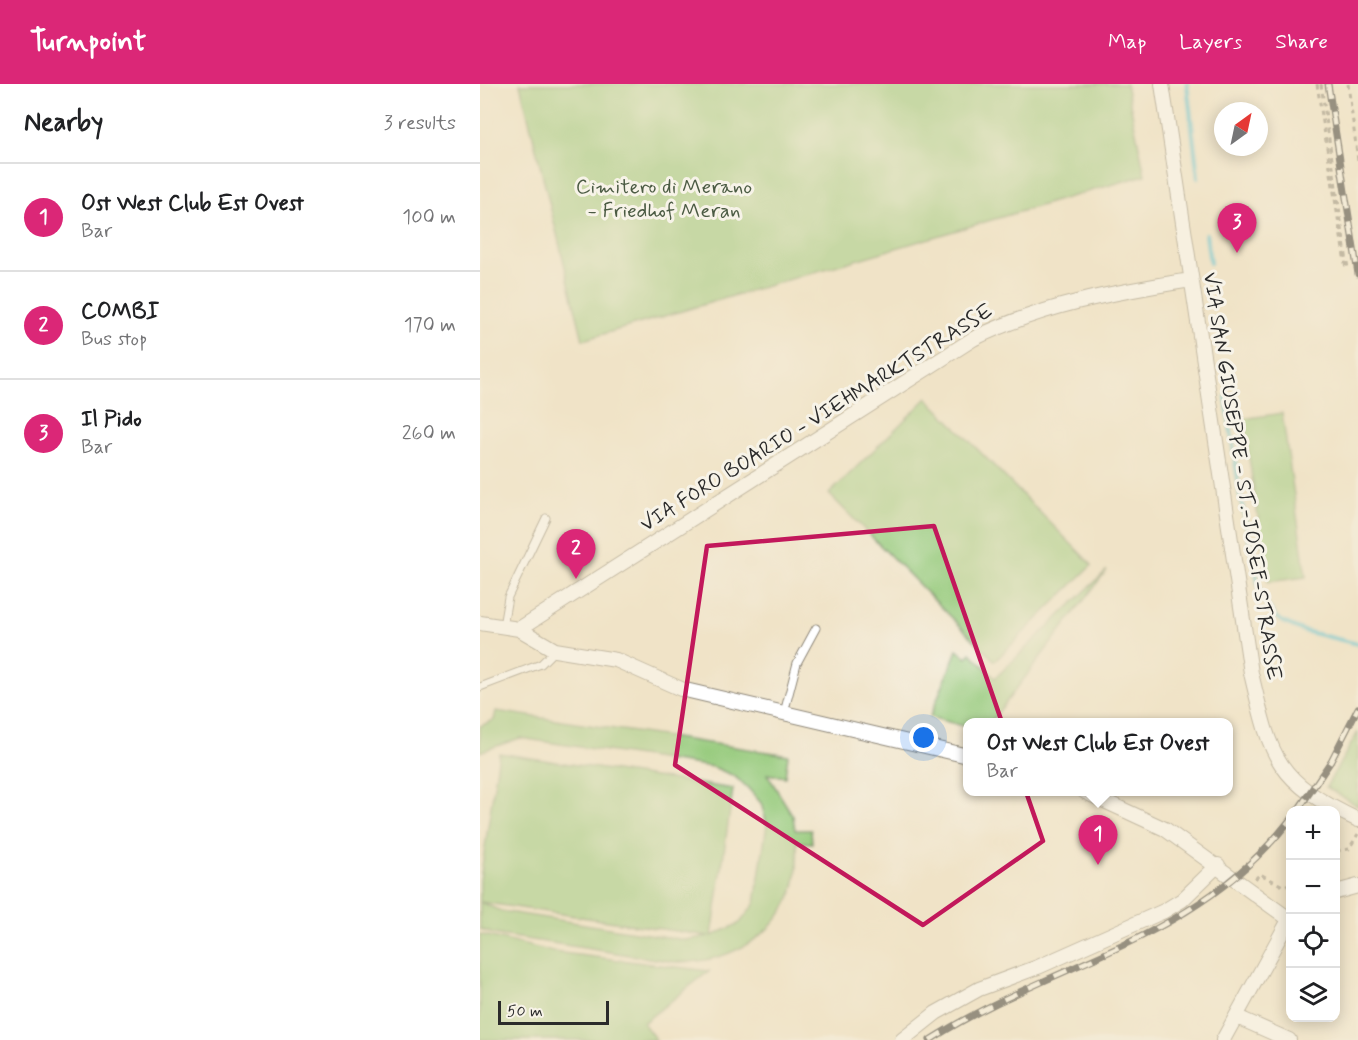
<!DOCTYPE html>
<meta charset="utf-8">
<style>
body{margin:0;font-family:Mynerve,sans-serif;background:#f2f2f2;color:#202124}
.controls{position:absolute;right:18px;bottom:18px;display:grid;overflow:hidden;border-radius:12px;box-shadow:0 3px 15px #0003}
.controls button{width:54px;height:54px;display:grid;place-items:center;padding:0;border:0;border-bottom:2px solid #e0e0e0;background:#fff;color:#202124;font:30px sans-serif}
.compass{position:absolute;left:734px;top:18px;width:54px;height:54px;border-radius:50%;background:#fff;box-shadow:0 3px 15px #0003;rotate:33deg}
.scale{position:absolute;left:18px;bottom:15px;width:111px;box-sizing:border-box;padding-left:6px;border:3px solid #2b2b2b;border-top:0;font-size:16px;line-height:21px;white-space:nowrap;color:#2b2b2b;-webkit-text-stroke:4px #f7f3e8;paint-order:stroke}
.you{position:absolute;left:444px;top:654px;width:21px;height:21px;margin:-15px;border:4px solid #fff;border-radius:50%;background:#1a73e8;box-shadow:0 0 0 9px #1a73e833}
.badge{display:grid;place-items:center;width:39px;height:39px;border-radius:50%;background:#db2777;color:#fff;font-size:20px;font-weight:700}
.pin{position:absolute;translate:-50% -50px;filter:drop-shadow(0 2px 3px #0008)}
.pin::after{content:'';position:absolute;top:32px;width:21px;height:18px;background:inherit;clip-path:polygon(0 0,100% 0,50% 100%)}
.popup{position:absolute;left:483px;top:634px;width:270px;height:78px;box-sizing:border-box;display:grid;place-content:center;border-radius:12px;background:#fff;filter:drop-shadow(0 2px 4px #0005);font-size:20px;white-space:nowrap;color:#757577}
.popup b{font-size:22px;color:#202124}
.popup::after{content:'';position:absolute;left:50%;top:100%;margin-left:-12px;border:12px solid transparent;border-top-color:#fff}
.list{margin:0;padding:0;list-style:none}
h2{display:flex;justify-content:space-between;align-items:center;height:78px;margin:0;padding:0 24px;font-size:26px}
h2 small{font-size:20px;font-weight:400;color:#757577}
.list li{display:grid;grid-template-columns:39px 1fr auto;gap:18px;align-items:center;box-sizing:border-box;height:108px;padding:0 24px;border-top:2px solid #e0e0e0}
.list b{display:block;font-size:22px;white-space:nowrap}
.list p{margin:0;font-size:20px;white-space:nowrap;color:#757577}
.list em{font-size:20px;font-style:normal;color:#757577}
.icon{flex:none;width:33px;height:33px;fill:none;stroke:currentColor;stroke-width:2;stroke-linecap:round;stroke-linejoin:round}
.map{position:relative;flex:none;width:878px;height:956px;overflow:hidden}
header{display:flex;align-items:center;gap:36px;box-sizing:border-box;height:84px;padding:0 30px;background:#db2777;color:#fff}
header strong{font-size:28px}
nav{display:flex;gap:33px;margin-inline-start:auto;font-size:21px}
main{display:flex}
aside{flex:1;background:#fff}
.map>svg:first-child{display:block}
</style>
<header>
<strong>Turnpoint</strong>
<nav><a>Map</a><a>Layers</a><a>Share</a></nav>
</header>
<main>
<aside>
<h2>Nearby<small>3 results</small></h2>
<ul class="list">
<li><span class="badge">1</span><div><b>Ost West Club Est Ovest</b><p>Bar</p></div><em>100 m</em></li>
<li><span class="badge">2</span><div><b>COMBI</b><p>Bus stop</p></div><em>170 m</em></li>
<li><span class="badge">3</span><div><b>Il Pido</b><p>Bar</p></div><em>260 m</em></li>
</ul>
</aside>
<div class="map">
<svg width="878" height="956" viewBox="0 0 878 956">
<rect width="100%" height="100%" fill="#f7f3e8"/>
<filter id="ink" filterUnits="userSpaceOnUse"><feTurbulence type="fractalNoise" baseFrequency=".0167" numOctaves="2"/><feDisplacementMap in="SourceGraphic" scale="12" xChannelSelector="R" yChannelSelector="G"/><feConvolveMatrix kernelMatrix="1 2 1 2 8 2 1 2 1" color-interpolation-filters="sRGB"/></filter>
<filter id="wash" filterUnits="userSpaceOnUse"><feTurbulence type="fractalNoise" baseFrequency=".008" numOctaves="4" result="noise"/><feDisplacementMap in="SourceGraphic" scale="24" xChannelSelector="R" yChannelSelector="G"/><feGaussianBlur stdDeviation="1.35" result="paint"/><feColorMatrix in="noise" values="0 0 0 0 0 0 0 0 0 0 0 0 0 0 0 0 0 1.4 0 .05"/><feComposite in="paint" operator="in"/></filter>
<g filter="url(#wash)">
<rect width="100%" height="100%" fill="#f0e3c7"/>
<path fill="#95ca7c" stroke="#607a54" stroke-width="1.5" d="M 40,0 L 646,0 L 665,91 L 103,256 Z
M 447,314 L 612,481 L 515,577 L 349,410 Z
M 802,329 L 826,493 L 788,498 L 763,335 Z
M 627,486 L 511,638 L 488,638 L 487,643 L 450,633 L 477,566 L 487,574 L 491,569 L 515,594 Z
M 16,627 L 308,671 L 305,693 L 287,690 L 313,732 L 315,746 L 331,746 L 332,759 L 317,758 C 318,775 318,793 312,809 C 293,856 243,880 195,878 L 13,850 L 0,845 L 0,818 L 21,827 L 206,856 L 229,852 L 0,818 L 0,796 L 19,669 L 253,705 L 232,852 L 260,839 L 275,819 L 287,740 L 281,719 L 267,703 L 254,692 L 233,683 L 40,654 L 0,668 L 0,642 L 14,636 Z
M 878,648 L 878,722 L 846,703 Z
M 0,850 L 74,868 L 229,887 L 163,939 L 176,956 L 0,956 Z"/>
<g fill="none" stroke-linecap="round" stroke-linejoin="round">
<path stroke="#58c1d4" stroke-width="4.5" d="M 707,0 L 718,94
M 726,150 L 730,179
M 746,313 L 760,411 L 781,513 L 795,532 L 803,538 L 824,547 L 878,560"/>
</g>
</g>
<g filter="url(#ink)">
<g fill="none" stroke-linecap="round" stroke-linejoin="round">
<defs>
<path id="lane" d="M 23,542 L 28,513 L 66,434
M 0,603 L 61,580 L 75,566
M 304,629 L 317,579 L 336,544"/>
<path id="street" d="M 682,0 L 771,589 C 791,674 795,697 878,736
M 0,539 L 39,545 L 75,566 L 136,576 L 201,605 L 488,672
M 39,545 L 493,255 C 562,221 635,208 711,196
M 605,708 L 685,745 L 809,835
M 856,808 L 878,802
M 757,933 L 809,956
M 422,956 L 456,929 L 499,905 L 558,883 L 684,827 L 702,816 L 738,781
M 743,956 L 810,834"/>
</defs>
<use href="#lane" stroke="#8e8779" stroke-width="9"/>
<use href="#street" stroke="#8e8779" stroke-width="16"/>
<path stroke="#8e8779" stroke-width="3" stroke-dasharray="4.5 4.5" stroke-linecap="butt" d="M 837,0 L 866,185
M 841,0 L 868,185
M 868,0 L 878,77
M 856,767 L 869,765 L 878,750
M 856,791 L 864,790
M 775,795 L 780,790 L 803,802 L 810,800"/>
<use href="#lane" stroke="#fff" stroke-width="7"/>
<use href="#street" stroke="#fff" stroke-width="14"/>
<defs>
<path id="rail" d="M 848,0 L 878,190
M 818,726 L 851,677 L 878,624
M 450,956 C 575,876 713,860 810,736"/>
</defs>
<use href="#rail" stroke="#2b2b2b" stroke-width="7"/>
<use href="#rail" stroke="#f7f3e8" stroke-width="4.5" stroke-dasharray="14" stroke-linecap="butt"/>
</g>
</g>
<path d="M0 0H878V956H0ZM 454,442 L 563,757 L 443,841 L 195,681 L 227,462 Z" fill="#f0e3c7" fill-opacity=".55" fill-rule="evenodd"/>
<path fill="none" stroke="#c2185b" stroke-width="4.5" stroke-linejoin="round" d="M 454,442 L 563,757 L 443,841 L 195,681 L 227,462 Z"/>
<g text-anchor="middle" stroke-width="6" stroke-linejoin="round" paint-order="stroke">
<g font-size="21" fill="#4b5b43" stroke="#f7f3e8">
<text x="184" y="109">Cimitero di Merano<tspan x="184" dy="24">- Friedhof Meran</tspan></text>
</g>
<g font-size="21" fill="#2b2b2b" stroke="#f7f3e8">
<text transform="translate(336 333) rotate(-32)" y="7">VIA FORO BOARIO - VIEHMARKTSTRASSE</text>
<text transform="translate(763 392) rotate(81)" y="7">VIA SAN GIUSEPPE - ST.-JOSEF-STRASSE</text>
</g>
</g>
</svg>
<div class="controls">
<button>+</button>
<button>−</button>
<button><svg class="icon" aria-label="locate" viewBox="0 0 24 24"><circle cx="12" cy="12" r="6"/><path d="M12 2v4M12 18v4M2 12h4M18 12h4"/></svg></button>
<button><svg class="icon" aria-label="layers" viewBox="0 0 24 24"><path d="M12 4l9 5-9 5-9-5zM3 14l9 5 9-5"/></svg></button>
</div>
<svg class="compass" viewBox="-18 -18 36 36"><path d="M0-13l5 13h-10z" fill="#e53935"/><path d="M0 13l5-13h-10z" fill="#757577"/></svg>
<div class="scale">50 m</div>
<div class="you"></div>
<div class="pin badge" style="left:618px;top:781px">1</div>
<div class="popup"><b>Ost West Club Est Ovest</b>Bar</div>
<div class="pin badge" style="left:96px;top:495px">2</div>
<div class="pin badge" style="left:757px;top:169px">3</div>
</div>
</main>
